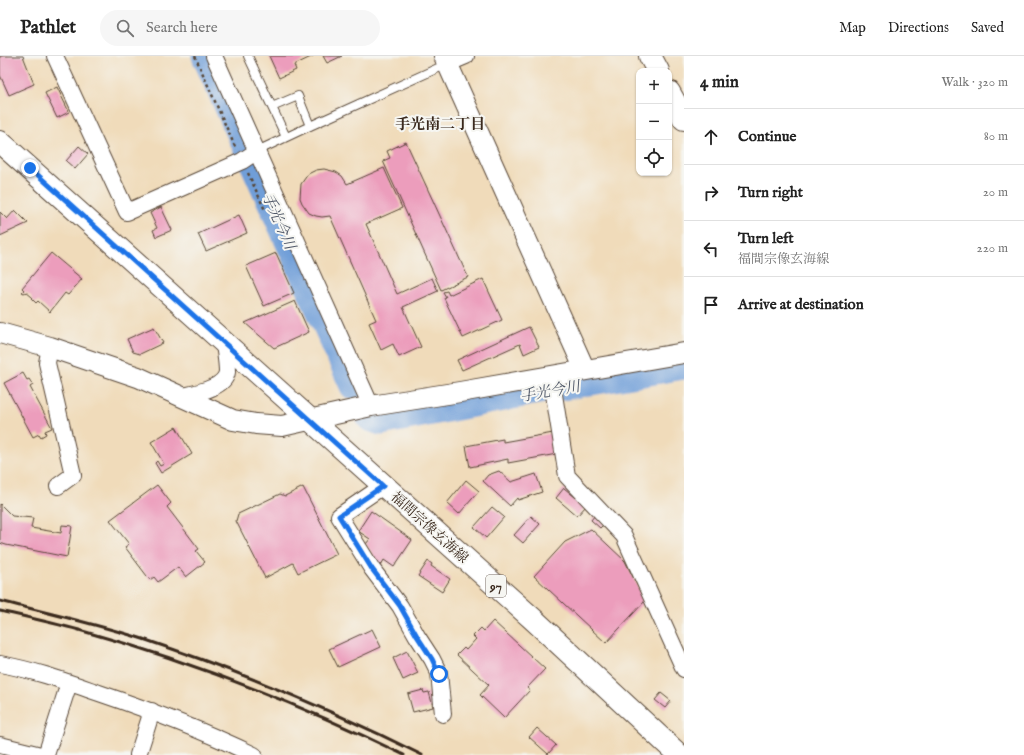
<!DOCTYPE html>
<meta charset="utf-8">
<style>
body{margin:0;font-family:"IM FELL English","Noto Serif JP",serif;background:#f6f6f6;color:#222}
.controls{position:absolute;right:12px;top:12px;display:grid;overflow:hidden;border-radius:8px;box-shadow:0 1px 3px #0004}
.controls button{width:36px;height:36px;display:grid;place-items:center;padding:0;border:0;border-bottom:1px solid #e0e0e0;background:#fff;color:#222;font:20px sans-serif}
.stop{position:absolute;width:12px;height:12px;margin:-9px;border:3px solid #1a73e8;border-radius:50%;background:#fff}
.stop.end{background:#1a73e8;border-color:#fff;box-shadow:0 1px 4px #0008}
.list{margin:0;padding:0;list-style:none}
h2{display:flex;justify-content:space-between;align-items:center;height:52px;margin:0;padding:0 16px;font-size:17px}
h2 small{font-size:13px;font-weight:400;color:#767676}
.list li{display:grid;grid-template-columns:26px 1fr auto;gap:12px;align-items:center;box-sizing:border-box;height:56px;padding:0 16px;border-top:1px solid #e0e0e0}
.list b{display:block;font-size:15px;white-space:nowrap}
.list p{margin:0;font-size:13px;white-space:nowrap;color:#767676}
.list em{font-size:13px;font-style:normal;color:#767676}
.icon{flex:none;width:22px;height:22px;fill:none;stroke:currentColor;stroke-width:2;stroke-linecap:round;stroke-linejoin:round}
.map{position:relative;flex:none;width:684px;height:699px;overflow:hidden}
header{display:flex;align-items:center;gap:24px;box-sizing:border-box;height:56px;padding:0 20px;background:#fff;border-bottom:1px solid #e0e0e0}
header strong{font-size:19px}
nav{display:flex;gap:22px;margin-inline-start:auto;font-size:14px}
.search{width:280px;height:36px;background:#f6f6f6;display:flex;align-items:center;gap:10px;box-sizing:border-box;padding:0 14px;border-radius:22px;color:#767676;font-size:15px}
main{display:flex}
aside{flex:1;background:#fff}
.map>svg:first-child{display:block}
</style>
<header>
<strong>Pathlet</strong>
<div class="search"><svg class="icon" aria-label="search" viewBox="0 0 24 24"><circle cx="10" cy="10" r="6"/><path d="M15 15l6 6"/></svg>Search here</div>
<nav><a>Map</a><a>Directions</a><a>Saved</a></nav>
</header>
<main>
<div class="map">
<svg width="684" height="699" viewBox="0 0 684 699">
<rect width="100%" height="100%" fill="#f6f6f2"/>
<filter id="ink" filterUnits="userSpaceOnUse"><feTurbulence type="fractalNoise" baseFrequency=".025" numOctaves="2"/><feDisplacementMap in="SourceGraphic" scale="8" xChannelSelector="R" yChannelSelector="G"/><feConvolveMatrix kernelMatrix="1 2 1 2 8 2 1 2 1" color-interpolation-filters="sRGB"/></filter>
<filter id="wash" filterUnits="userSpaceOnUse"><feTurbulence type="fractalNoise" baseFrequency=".012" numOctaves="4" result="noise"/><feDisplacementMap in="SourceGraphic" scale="16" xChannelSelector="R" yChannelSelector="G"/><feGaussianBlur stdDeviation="0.9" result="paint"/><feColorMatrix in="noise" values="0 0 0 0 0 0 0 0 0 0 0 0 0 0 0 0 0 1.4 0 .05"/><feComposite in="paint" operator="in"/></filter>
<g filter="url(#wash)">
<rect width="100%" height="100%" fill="#f0dbba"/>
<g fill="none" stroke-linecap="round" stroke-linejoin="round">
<path stroke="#709ed8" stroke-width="27" d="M 205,0 L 353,330
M 370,362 L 381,366 L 533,336 L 684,310"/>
</g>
<g id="blocks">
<path fill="#ec9dbc" d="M 0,0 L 23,0 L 34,28 L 9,39 L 0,19 Z
M 269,0 L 313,0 L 294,9 L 296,14 L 279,22 Z
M 323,0 L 342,0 L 327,7 Z
M 57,31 L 69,56 L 57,62 L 45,37 Z
M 406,86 L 468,221 L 441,234 L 383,105 L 390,102 L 387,95 Z
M 79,90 L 88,98 L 75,113 L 66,105 Z
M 384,112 L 402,152 L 366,168 L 397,238 L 432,222 L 438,235 L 403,251 L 421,291 L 399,301 L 393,288 L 381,294 L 369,267 L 376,264 L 330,160 L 322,161 L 316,160 L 309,157 L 302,147 L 300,142 L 301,128 L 308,118 L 316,114 L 324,113 L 336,116 L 342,120 L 347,128 Z
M 161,151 L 172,174 L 156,181 L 153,174 L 157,172 L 150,157 Z
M 15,154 L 28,167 L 0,180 L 0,156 L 7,163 Z
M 239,159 L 247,177 L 206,195 L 198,178 Z
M 51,197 L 82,223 L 68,239 L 65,237 L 50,256 L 38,245 L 36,247 L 31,242 L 32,241 L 26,236 L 24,237 L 22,236 L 24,234 L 22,232 Z
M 276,197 L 294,237 L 264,250 L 246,210 Z
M 483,223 L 502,264 L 463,282 L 444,242 L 446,241 L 443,236 L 447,235 L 449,239 Z
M 295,245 L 309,276 L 274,292 L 245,267 Z
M 154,271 L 163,287 L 140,298 L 133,296 L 127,283 Z
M 529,271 L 539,291 L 524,298 L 520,288 L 462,314 L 457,304 Z
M 23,317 L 27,324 L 29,323 L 33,329 L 30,331 L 52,372 L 45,375 L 46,378 L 41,381 L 39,378 L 33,381 L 4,327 Z
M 176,371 L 192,398 L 161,417 L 155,407 L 157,405 L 160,410 L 164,408 L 151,386 Z
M 553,377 L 557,398 L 508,407 L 508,403 L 470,411 L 466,390 L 503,383 L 503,386 Z
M 499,415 L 511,426 L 536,418 L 542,436 L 518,444 L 517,442 L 510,450 L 483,425 L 488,419 Z
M 466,424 L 479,435 L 459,458 L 447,447 Z
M 157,429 L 171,447 L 167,451 L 199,493 L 196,495 L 205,506 L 186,521 L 178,511 L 158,526 L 154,521 L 150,524 L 125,491 L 129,488 L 110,464 Z
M 303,431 L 337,498 L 298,517 L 293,507 L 265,522 L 236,465 L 238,458 L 280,438 L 285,440 Z
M 564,432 L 586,450 L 577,460 L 556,442 Z
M 0,448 L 12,460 L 33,462 L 31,472 L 61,477 L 62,469 L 72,470 L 67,501 L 6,489 L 0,487 Z
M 492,451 L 504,461 L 486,482 L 474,471 Z
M 371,455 L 412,484 L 394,511 L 384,504 L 380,511 L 366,488 L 370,483 L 358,475 Z
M 595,459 L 604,468 L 600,472 L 591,464 Z
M 531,460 L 540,468 L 523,487 L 514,479 Z
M 591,473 L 625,505 L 645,545 L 606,587 L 534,520 L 565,486 Z
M 428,505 L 432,508 L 431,510 L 450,523 L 442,536 L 418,520 Z
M 493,565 L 545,613 L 527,632 L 530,634 L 504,662 L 480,639 L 489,629 L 457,599 L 464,592 L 466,594 L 476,583 L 473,580 L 481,572 L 484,575 Z
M 372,573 L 381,591 L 338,611 L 329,593 Z
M 407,595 L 418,617 L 403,624 L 393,602 Z
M 423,634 L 424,637 L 429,636 L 433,651 L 413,656 L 408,638 Z
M 661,637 L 671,645 L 665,652 L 655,644 Z
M 537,672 L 556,689 L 548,698 L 529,681 Z"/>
</g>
</g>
<g filter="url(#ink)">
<use href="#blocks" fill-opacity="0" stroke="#564535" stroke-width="1"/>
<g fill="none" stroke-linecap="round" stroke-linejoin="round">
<defs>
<path id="service" d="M 248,0 L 286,81
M 272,51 L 298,40 L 310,70
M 257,95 L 310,70 L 447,8"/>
<path id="minor" d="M 55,0 L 127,156 L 242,105 L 257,95
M 214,0 L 371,350
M 447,8 L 466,0
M 50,291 L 47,307 L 73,419 L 58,430
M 551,320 L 567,420 L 624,480 L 684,613
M 183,340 C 196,337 225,332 227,316 C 227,306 225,297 224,288
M 383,430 L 339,460 L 372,513 L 400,550 L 417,580 L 432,603 L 439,617 L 443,658
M 0,608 C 34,614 67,626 99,637 C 152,655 204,675 254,699
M 0,689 L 41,699
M 46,699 L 69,627
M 138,699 L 152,655"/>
<path id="tertiary" d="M 444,0 L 585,314
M 0,277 L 50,291 L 138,321 L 233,364 L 256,368 L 282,370 L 371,350 L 460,336 L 684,297"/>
<path id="secondary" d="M 650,0 L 658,15
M 669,36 L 684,63"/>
<path id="primary" d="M 0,86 L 534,564 L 679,699"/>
</defs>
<use href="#service" stroke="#564535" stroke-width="10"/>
<use href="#minor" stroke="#564535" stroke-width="18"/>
<use href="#tertiary" stroke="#564535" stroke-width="22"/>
<use href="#secondary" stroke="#564535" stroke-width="24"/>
<use href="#primary" stroke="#564535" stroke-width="24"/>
<path stroke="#564535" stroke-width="2.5" stroke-dasharray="3 3" stroke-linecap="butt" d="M 195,0 L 236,93
M 248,117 L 265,154"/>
<use href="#service" stroke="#fff" stroke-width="8"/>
<use href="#minor" stroke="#fff" stroke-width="16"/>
<use href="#tertiary" stroke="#fff" stroke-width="20"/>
<use href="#secondary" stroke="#fff" stroke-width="22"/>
<use href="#primary" stroke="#fff" stroke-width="22"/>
<path stroke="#3b2a1e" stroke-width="3" d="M 0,545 C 48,557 96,568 143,583 C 239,615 332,654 422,699
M 0,555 C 26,561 53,567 79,574 C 191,605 299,648 404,699"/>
</g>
</g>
<g fill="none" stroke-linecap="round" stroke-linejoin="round" filter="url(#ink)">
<path stroke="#1a73e8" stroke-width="5" d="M 30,112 L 383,430 L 339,460 L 372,513 L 400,550 L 417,580 L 432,603 L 439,618"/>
</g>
<g text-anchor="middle" stroke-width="4" stroke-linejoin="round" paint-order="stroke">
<rect fill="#f6f6f2" stroke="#73675e" stroke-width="1" x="486" y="519" width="20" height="22" rx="3"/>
<g font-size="13" font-weight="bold" fill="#3b2a1e">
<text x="496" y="535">97</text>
</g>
<g font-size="14" fill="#3b2a1e" stroke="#f6f6f2">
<text transform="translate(430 471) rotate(42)" y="5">福間宗像玄海線</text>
</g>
<g font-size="15" font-weight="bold" fill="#3b2a1e" stroke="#f6f6f2">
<text x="440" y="73">手光南二丁目</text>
</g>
<g font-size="15" font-style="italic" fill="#505868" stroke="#f6f6f2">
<text transform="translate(279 165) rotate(66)" y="5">手光今川</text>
<text transform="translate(550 335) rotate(-10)" y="5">手光今川</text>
</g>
</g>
</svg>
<div class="controls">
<button>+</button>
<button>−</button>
<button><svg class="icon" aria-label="locate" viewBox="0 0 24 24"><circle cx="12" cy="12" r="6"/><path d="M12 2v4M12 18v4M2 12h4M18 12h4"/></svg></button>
</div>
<div class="stop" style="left:439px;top:618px"></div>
<div class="stop end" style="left:30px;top:112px"></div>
</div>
<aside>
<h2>4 min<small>Walk · 320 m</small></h2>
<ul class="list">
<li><svg class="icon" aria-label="ahead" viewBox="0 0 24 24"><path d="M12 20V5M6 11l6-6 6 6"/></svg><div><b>Continue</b></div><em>80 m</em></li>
<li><svg class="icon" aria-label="right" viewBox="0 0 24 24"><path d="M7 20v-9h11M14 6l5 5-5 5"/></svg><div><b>Turn right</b></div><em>20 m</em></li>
<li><svg class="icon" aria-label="left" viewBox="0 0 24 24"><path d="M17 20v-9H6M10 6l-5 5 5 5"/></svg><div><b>Turn left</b><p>福間宗像玄海線</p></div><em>220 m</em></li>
<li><svg class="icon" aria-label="arrive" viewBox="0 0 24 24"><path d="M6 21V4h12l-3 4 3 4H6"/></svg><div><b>Arrive at destination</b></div></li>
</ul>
</aside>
</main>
